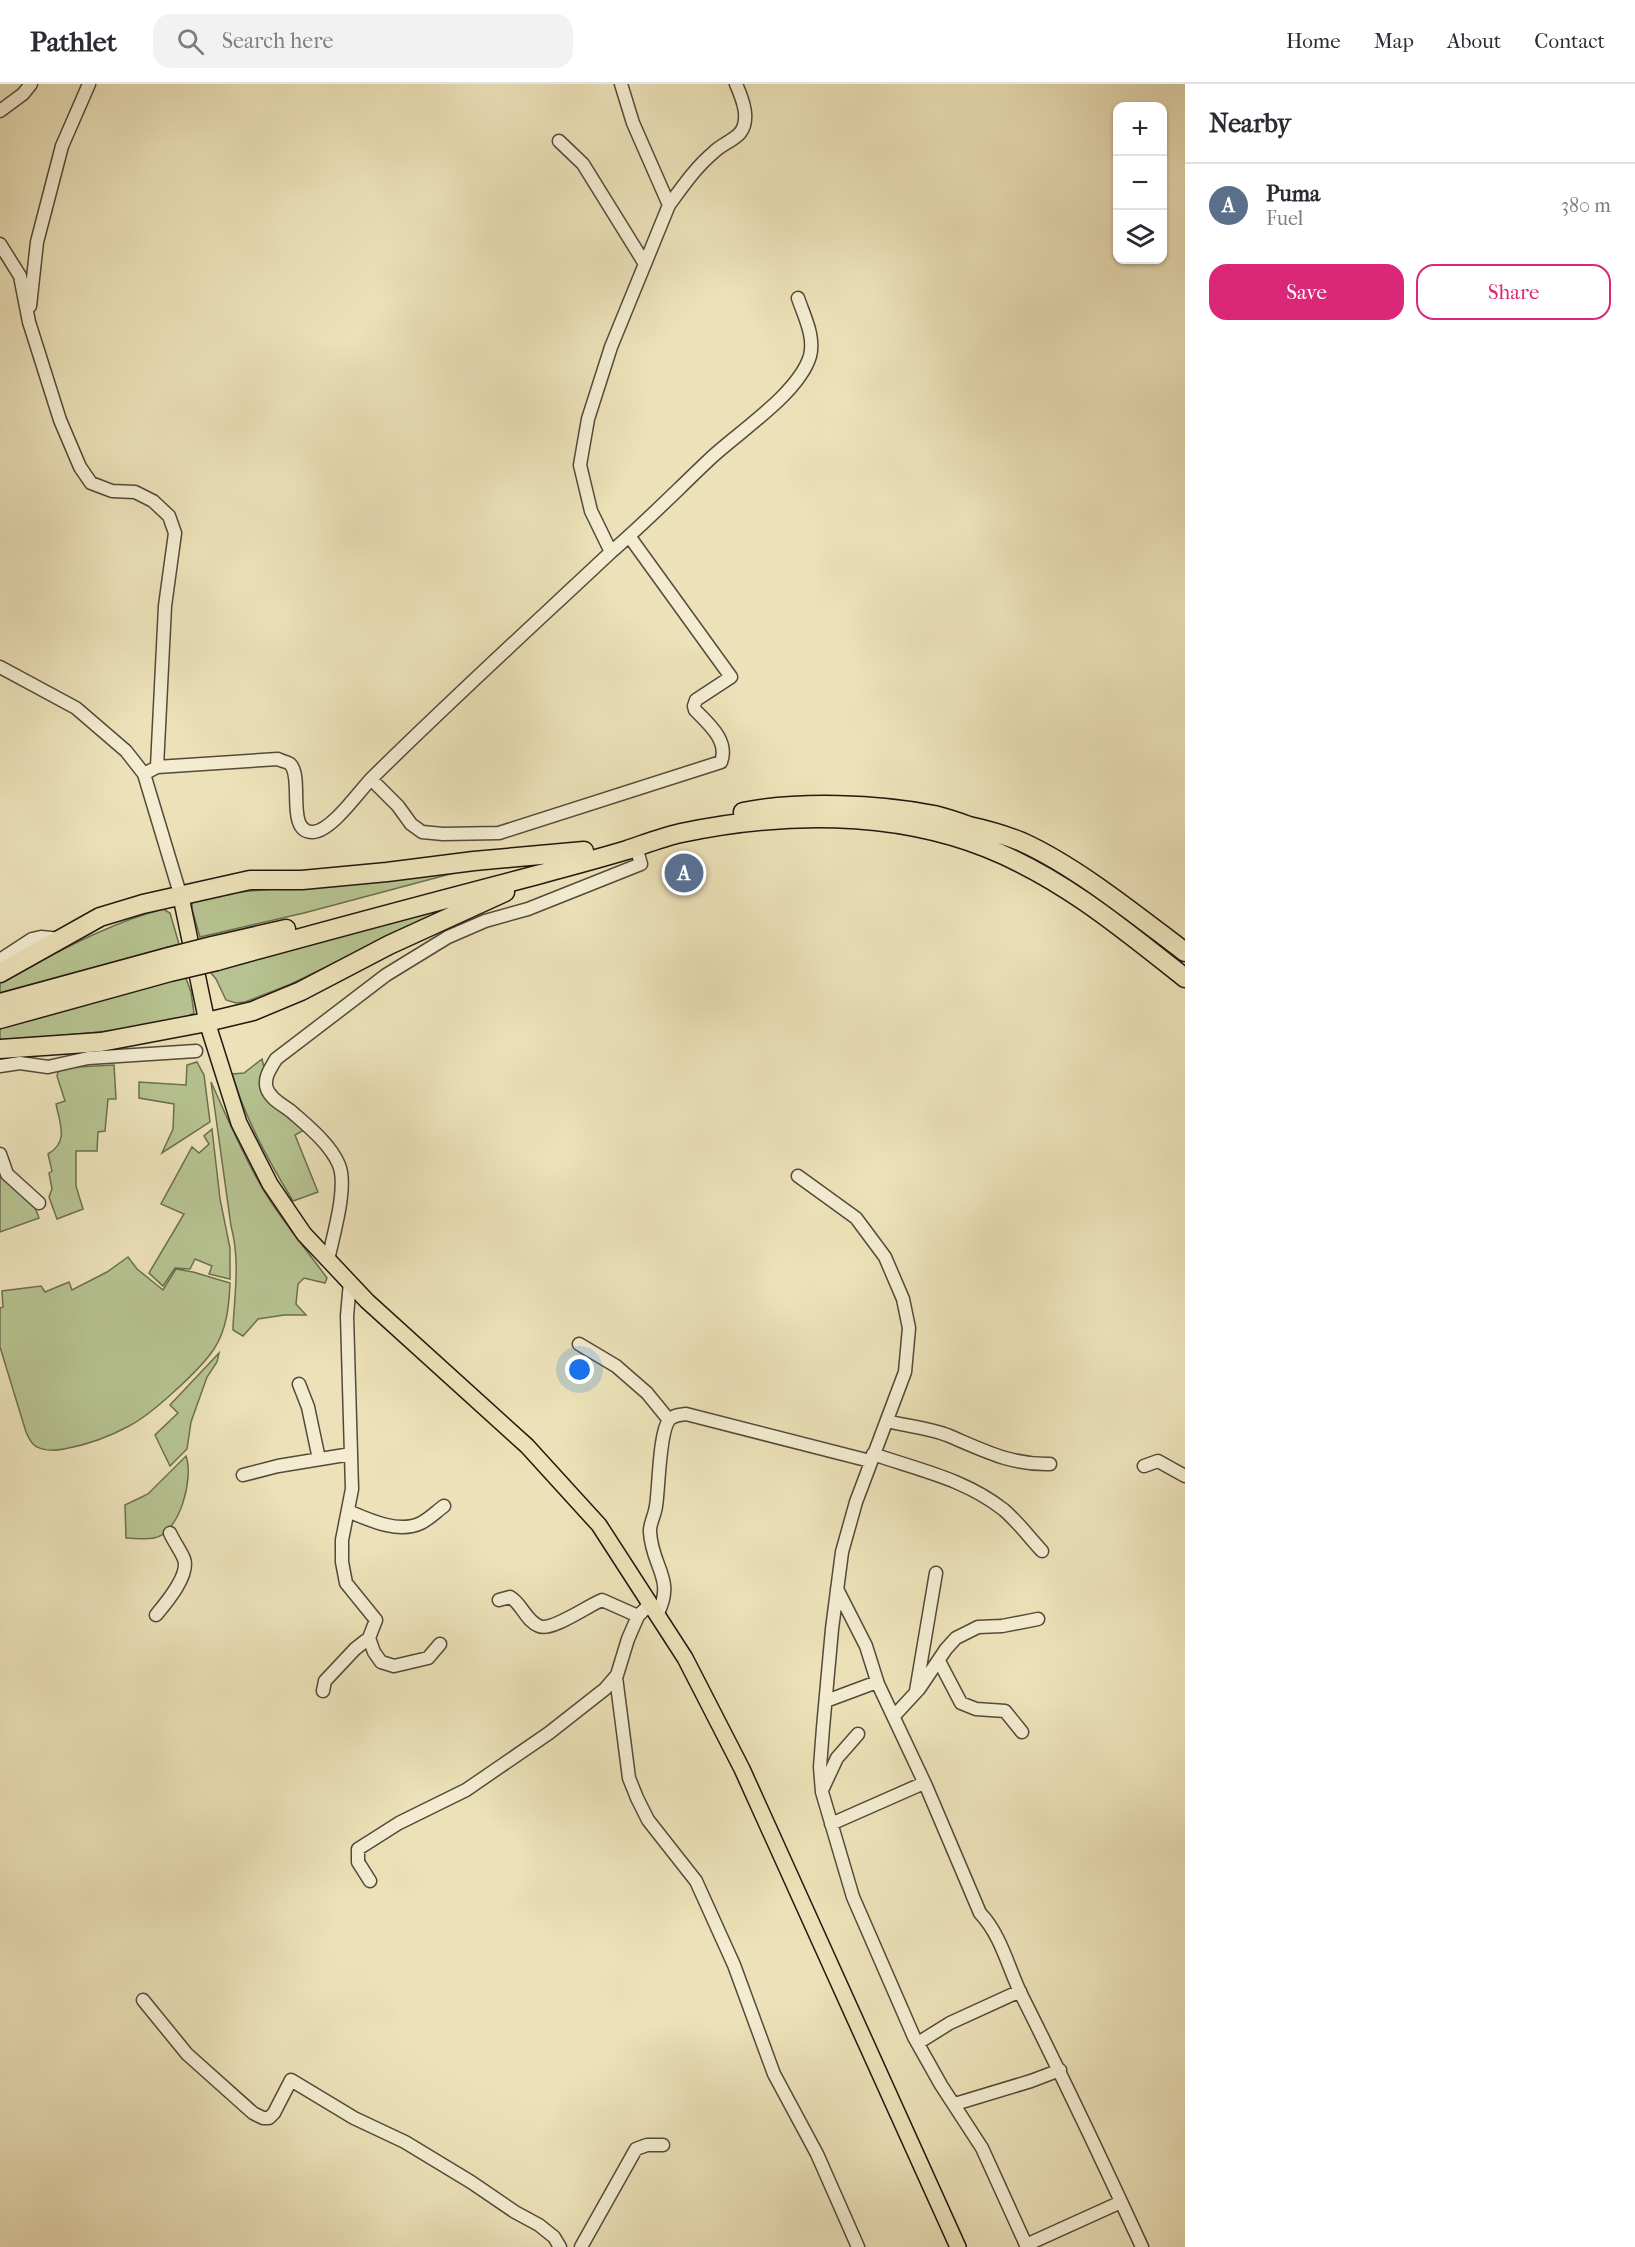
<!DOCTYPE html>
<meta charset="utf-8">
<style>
body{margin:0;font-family:"IM FELL French Canon",serif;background:#f2f2f3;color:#2b2b33}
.controls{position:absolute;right:18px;top:18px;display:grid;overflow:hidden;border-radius:12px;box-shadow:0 2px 4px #0004}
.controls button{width:54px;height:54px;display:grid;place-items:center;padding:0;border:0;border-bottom:2px solid #e1e1e2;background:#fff;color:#2b2b33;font:30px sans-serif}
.you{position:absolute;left:580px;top:1286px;width:21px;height:21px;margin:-15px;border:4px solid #fff;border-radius:50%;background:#1a73e8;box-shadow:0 0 0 9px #1a73e833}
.badge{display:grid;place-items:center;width:39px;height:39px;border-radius:50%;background:#db2777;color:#fff;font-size:20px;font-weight:700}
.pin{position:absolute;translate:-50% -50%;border:3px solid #fff;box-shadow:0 2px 6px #0006}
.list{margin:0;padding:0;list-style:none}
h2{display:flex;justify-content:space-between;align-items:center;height:78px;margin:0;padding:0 24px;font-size:26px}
h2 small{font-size:20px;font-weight:400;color:#7c7c81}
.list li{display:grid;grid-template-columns:39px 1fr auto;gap:18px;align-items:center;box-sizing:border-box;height:84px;padding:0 24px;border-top:2px solid #e1e1e2}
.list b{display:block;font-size:22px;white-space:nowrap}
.list p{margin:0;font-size:20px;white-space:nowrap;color:#7c7c81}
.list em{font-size:20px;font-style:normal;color:#7c7c81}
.actions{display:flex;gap:12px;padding:18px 24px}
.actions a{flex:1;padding:14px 0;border:2px solid #db2777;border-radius:18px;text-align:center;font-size:21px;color:#db2777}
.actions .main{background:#db2777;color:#fff}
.icon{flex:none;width:33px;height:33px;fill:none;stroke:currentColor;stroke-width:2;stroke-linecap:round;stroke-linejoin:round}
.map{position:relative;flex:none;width:1185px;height:2163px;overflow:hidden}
header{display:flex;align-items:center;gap:36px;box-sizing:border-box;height:84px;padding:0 30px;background:#fff;border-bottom:2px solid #e1e1e2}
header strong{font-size:28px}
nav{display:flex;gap:33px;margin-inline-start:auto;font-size:21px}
.search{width:420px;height:54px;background:#f2f2f3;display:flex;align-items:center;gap:15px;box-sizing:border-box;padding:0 21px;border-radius:18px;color:#7c7c81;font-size:22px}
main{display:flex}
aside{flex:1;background:#fff}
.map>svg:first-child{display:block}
</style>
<header>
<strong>Pathlet</strong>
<div class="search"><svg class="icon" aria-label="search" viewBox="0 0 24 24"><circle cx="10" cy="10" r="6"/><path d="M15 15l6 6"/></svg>Search here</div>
<nav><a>Home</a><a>Map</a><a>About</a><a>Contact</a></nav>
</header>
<main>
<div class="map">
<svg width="1185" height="2163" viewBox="0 0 1185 2163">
<rect width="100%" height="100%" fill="#ece1b8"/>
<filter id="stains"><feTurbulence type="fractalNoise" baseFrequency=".00333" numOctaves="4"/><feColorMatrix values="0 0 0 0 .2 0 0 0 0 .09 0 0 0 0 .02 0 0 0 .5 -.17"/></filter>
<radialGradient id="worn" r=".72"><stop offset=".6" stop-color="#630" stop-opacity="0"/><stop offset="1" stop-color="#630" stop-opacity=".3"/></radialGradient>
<path fill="#b6c390" stroke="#6c6e50" stroke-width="1.5" d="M 454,789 L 304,829 L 200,853 L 192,825 L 192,817 L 229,809 Z
M 458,819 L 291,900 L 245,918 L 236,919 L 226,916 L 216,895 L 206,883 Z
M 163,825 L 170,829 L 179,860 L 0,909 L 0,897 C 53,871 106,840 163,825 Z
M 184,889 L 191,908 L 194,929 C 174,941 149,942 126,945 C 84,950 42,953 0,956 L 0,939 Z
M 262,975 L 265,988 L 264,998 L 304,1046 L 295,1051 L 318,1108 L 293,1117 C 268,1076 246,1036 232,990 L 244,989 Z
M 197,978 L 204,991 L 210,1038 L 162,1069 L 173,1045 L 174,1020 L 139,1014 L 139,998 L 186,1001 L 187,981 Z
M 114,981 L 116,1015 L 108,1015 L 105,1047 L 98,1048 L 97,1067 L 76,1067 L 76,1102 L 83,1125 L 57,1135 L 49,1113 L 52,1105 L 49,1089 L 52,1087 L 48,1070 C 69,1058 60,1040 56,1020 L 65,1017 L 57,992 L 59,984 Z
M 211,998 C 228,1035 243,1072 264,1107 C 283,1138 306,1165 327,1194 L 325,1199 L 304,1194 L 298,1200 L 296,1220 L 306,1231 L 284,1231 L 258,1235 L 243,1252 L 233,1246 L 233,1242 C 235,1208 240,1175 231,1142 Z
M 212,1045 L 220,1115 L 230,1164 L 230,1195 L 209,1190 L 212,1182 L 195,1175 L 190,1185 L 175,1184 L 163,1202 L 149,1189 L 184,1130 L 161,1120 L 192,1063 L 199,1069 L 209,1060 L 204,1052 Z
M 3,1085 L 33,1118 L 39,1134 L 0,1148 L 0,1089 Z
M 128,1173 L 137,1185 L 163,1206 L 176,1185 L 193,1188 L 230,1199 C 229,1222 227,1245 214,1265 C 200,1286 151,1331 129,1342 C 109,1353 86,1361 64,1365 C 54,1367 40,1367 33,1360 C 30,1357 28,1352 26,1348 L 0,1263 L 0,1224 L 3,1223 L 2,1207 L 41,1202 L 45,1208 L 69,1198 L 72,1206 L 107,1188 Z
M 219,1269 L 217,1278 L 207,1293 L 191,1338 L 187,1365 L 170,1382 L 155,1351 L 178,1329 L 170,1321 Z
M 186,1372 C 194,1394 180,1449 154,1454 C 146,1456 134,1454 126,1454 L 125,1421 L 148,1410 Z"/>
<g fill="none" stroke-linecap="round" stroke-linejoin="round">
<defs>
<path id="minor" d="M 0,27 L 23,10 L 31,0
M 559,57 L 583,80 L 645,180
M 669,121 C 683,102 696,83 714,68 C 721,61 734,56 740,49 C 751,35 742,14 736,0
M 0,160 L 20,192 L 29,238 L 60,336 L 80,383 L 91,399 L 112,407 L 135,408 L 153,417 L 169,432 L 175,449 L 165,522 L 157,683
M 30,222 L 37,158 L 62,62 L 89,0
M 611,468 L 591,427 L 580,381 L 588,335 L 611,263 L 669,121 L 633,39 L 621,0
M 0,583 L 76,624 L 126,667 L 144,690 L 181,813
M 144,690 L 157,683 L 278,675 C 281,677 288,678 290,680 C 304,693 285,749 313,748 C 332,747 359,707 372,694 C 450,617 531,543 611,468 C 646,438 678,405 712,373 C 740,347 799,309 810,272 C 815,252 804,232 798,214
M 371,695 L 398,722 L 411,740 L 422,748 L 443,750 L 499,749 L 721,678 C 729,657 709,640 695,626 L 694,622 L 696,616 L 731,593 L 629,452
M 0,876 L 32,855 L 41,853 L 61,855
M 0,982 L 20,979 L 48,983 L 88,974 L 196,967
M 0,1070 L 7,1090 L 39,1119
M 798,1092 L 856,1134 L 885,1173 L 903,1215 L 909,1244 L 905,1288 L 856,1418 L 842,1468 L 832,1545 L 823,1644 L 820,1683 L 822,1708 L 853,1813 L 914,1953 L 941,2001 L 982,2064 L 1027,2163
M 328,1176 C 333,1152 348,1103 339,1081 C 331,1061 309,1043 293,1029 C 285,1022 271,1016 267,1005 C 263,994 271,984 276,975 L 386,891 L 448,853 L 485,837 L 528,825 L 641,780 L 636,763
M 579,1260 L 616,1282 L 647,1309 L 669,1336
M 299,1300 L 308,1323 L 319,1375
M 887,1337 C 906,1342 928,1344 947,1351 C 983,1366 1010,1381 1050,1380
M 873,1370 C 919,1386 965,1395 1004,1426 C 1018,1438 1029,1453 1042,1467
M 1144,1382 L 1158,1377 L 1185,1392
M 243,1391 L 278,1382 L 351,1370
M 348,1427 C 369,1436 399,1450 421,1439 C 429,1435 437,1427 444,1422
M 837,1505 L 866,1562 L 878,1600 L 926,1702 L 980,1829 C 1001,1851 1008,1883 1021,1910 C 1063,1994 1103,2078 1142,2163
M 499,1516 L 510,1513 C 522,1520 526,1537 539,1542 C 551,1548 589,1521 602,1516 L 638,1532
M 156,1531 C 166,1519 190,1491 184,1475 C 181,1467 174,1458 170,1449
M 657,1531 C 676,1495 652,1484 650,1448 C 649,1441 655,1431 656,1422 C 659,1404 659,1349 669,1336 C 673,1331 680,1331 686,1330 L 870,1377
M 369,1554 L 374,1568 L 381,1578 L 394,1582 L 428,1574 L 440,1560
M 939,1577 L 961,1619 L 976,1625 L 1005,1627 L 1022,1648
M 616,1593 L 629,1694 L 637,1714 L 648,1736 L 696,1797 L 734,1881 L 774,1990 L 817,2070 L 858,2163
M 323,1607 L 325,1597 L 355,1565 L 369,1554 L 376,1536 L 346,1499 L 342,1478 L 342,1456 L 352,1405 L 347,1232 L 350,1198
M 916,1607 L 936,1489
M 826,1617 L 877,1598
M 894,1632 L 919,1605 L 946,1565 L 956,1554 L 978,1543 L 1002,1542 L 1038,1535
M 823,1704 L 837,1674 L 858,1650
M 831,1740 L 924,1699
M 370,1797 L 358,1778 L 358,1765 L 399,1739 L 466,1706 L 549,1649 L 605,1605 L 617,1591 L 628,1555 L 638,1532 L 650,1520
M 143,1916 L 187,1970 L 253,2029 L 263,2034 L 269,2034 L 274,2029 L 291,1996 L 354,2034 L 405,2058 L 471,2098 L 515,2128 L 539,2141 L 554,2153 L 560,2163
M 918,1959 L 950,1939 L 1020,1907
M 955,2020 L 1031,1997 L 1060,1986
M 1026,2161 L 1121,2118
M 581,2163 L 636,2065 L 647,2061 L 663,2061"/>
<path id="major" d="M 181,813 L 207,938 L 239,1039 L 270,1100 L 304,1150 L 367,1217 L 527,1362 L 599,1441 L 685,1574 L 742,1685 L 958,2163"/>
<path id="highway" d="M 743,728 C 800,717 877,720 934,731 C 946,734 958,738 969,742 C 987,746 1005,751 1022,758 C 1077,783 1136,831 1185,868
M 212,862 L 286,845
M 217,877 C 324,847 430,819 537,791 C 567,783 597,775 627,766 C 645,760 663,753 681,749 C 781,728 891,726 987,764 C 1062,794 1122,844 1185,894
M 0,889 L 100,833 L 143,820 L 250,796 L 302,796 L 387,788 L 474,777 L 584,767
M 0,919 L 169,873
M 0,935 L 170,888
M 0,965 L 101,958 L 207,938 L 253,927 L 301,907 L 389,861 L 505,808"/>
</defs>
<use href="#minor" stroke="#544a3a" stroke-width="15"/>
<use href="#major" stroke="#221810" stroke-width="18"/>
<use href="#highway" stroke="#221810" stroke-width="21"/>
<use href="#minor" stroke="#f3ecd1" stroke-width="12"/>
<use href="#major" stroke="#ece1b8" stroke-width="15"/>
<use href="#highway" stroke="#ece1b8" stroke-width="18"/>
<defs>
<path id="highway-bridge" d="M 169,873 L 212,862
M 170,888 L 217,877"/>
</defs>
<use href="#highway-bridge" stroke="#221810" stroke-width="21" stroke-linecap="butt"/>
<use href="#highway-bridge" stroke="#ece1b8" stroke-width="18"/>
</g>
<rect width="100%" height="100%" filter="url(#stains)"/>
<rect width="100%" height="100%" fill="url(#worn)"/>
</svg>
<div class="controls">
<button>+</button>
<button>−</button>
<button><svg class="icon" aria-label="layers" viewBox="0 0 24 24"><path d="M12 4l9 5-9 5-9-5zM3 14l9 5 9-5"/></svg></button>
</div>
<div class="you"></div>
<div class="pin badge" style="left:684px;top:789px;background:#5c6f8a">A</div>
</div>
<aside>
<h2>Nearby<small></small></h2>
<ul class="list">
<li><span class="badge" style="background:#5c6f8a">A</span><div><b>Puma</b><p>Fuel</p></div><em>380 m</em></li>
</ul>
<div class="actions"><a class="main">Save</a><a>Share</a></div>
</aside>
</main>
